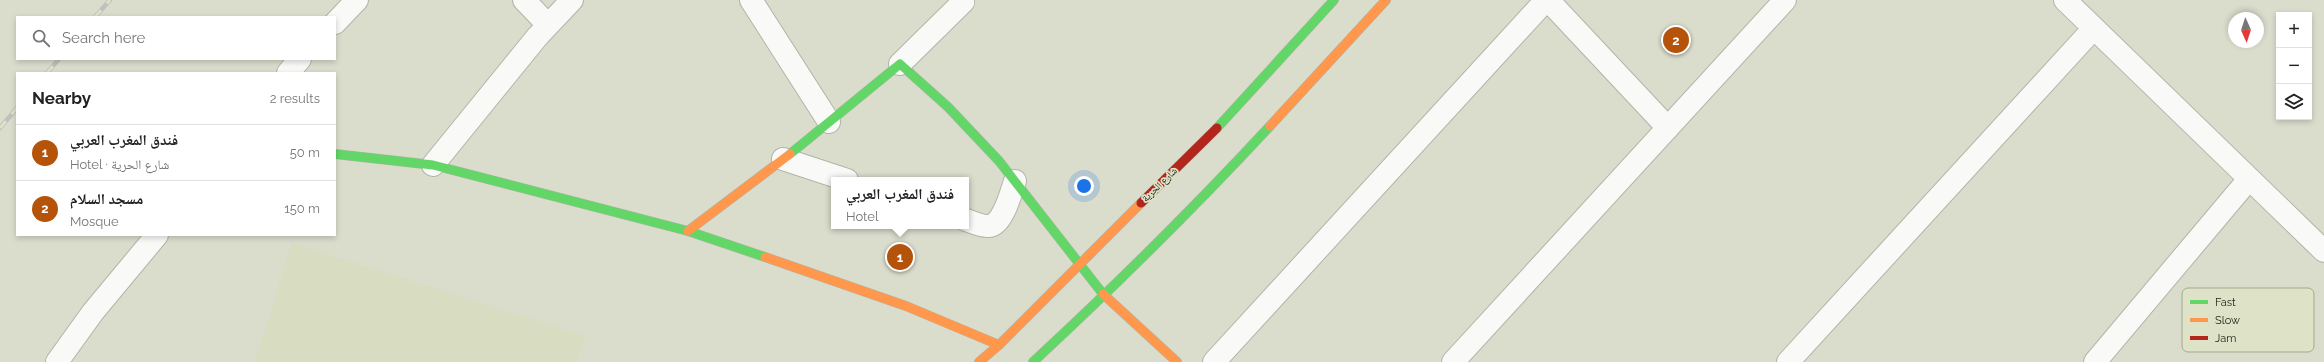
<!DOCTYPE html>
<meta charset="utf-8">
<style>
body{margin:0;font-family:Raleway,"Noto Naskh Arabic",sans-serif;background:#f2f2f2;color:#222}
.controls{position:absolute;right:12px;top:12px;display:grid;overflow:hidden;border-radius:0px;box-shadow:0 2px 6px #0003}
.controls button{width:36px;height:36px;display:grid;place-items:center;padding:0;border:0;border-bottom:1px solid #e0e0e0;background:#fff;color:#222;font:20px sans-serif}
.compass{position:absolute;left:2228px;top:12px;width:36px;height:36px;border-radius:50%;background:#fff;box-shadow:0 2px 6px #0003;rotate:177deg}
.you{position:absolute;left:1084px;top:186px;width:14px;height:14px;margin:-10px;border:3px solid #fff;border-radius:50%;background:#1a73e8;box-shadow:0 0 0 6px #1a73e833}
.badge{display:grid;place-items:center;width:26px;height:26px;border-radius:50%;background:#b45309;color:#fff;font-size:13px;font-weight:700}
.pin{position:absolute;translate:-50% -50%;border:2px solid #fff;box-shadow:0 1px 4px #0006}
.popup{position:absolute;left:831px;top:177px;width:138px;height:52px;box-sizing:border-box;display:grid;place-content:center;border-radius:0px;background:#fff;filter:drop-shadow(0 1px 3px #0005);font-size:13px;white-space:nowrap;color:#767676}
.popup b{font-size:15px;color:#222}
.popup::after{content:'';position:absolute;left:50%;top:100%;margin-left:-8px;border:8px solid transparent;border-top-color:#fff}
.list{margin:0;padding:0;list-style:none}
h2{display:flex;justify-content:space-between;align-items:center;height:52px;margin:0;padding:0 16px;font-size:17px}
h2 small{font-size:13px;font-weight:400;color:#767676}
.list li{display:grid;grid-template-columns:26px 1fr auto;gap:12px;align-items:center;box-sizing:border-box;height:56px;padding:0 16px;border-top:1px solid #e0e0e0}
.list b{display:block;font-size:15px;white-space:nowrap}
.list p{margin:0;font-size:13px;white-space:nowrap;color:#767676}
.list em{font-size:13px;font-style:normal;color:#767676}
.icon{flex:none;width:22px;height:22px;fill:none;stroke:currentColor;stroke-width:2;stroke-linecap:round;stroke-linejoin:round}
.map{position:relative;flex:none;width:2324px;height:362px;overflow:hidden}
.search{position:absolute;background:#fff;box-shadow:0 2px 6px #0003;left:16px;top:16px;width:320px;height:44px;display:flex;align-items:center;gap:10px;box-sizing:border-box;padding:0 14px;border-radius:0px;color:#767676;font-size:15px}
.panel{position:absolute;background:#fff;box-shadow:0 2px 6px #0003;left:16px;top:72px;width:320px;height:164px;border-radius:0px}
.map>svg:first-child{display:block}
</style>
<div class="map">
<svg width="2324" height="362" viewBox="0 0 2324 362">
<rect width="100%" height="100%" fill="#dadccc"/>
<path fill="#d8dcc1" d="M 292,243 L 585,336 L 576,362 L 255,362 Z"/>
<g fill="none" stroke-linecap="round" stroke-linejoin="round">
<defs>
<path id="street" d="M 524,0 L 548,25
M 751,0 L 829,122
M 1548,0 L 1668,128
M 2065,0 L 2324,251
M 335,23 L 357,0
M 900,64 L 963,2 L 962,0
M 288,73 L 300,59
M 783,159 L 847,180
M 433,165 L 537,37 L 572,0
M 966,220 C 972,222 980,226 987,226 C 1002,228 1011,193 1015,181
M 57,362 L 93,312 L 157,235
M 1214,362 L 1546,0
M 1453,362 L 1785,0
M 1788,362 L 2094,28
M 2095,362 L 2249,179"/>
<path id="fast" d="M 1217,128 L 1334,0
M 335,154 L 433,165 L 688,231 L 765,257
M 790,154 L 900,64 L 948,107 L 999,161 L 1103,294
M 1033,362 C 1115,286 1194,208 1270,126"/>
<path id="slow" d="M 1270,126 L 1386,0
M 688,231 L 790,154
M 765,257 L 906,306 L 999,345
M 1103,294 L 1177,362
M 979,362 L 999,345 L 1141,203"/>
<path id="jam" d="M 1141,203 L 1217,128"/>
</defs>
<use href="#street" stroke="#b2b4a8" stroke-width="24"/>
<use href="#fast" stroke="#b2b4a8" stroke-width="10"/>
<use href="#slow" stroke="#b2b4a8" stroke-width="10"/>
<use href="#jam" stroke="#b2b4a8" stroke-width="10"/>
<use href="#street" stroke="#f9faf7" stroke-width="22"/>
<use href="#fast" stroke="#63d668" stroke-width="9"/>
<use href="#slow" stroke="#ff974d" stroke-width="9"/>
<use href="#jam" stroke="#b3261e" stroke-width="9"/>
<defs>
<path id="rail" d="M 95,17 L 110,0
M 47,73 L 59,59
M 0,128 L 17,108"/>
</defs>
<use href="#rail" stroke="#c0c1bd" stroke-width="4.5"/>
<use href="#rail" stroke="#dee2c6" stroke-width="3" stroke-dasharray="9" stroke-linecap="butt"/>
</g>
<g text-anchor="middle" stroke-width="3.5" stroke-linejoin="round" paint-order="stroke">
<g font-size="10" fill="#222319" stroke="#dee2c6">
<text transform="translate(1159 184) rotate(-44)" y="4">شارع الحرية</text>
</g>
</g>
<rect x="2182" y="288" width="132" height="64" rx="6" fill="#dee2c6" stroke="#a6a992" stroke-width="1"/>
<rect x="2190" y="300" width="18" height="4" fill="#63d668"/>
<rect x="2190" y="318" width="18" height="4" fill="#ff974d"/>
<rect x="2190" y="336" width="18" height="4" fill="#b3261e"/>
<g font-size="11" fill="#222319">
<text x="2215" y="306">Fast</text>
<text x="2215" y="324">Slow</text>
<text x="2215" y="342">Jam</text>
</g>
</svg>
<div class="controls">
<button>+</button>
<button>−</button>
<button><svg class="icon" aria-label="layers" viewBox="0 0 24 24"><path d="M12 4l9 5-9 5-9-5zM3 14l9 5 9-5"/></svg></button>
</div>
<svg class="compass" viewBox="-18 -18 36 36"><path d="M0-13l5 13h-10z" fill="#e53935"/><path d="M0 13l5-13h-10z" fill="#767676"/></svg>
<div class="you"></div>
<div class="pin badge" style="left:900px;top:257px">1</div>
<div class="popup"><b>فندق المغرب العربي</b>Hotel</div>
<div class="pin badge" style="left:1676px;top:40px">2</div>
<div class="search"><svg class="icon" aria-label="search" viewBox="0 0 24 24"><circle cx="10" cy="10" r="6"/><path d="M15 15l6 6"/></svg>Search here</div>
<section class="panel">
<h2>Nearby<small>2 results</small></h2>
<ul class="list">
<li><span class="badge">1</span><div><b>فندق المغرب العربي</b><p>Hotel · شارع الحرية</p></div><em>50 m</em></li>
<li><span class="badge">2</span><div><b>مسجد السلام</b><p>Mosque</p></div><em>150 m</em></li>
</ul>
</section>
</div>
